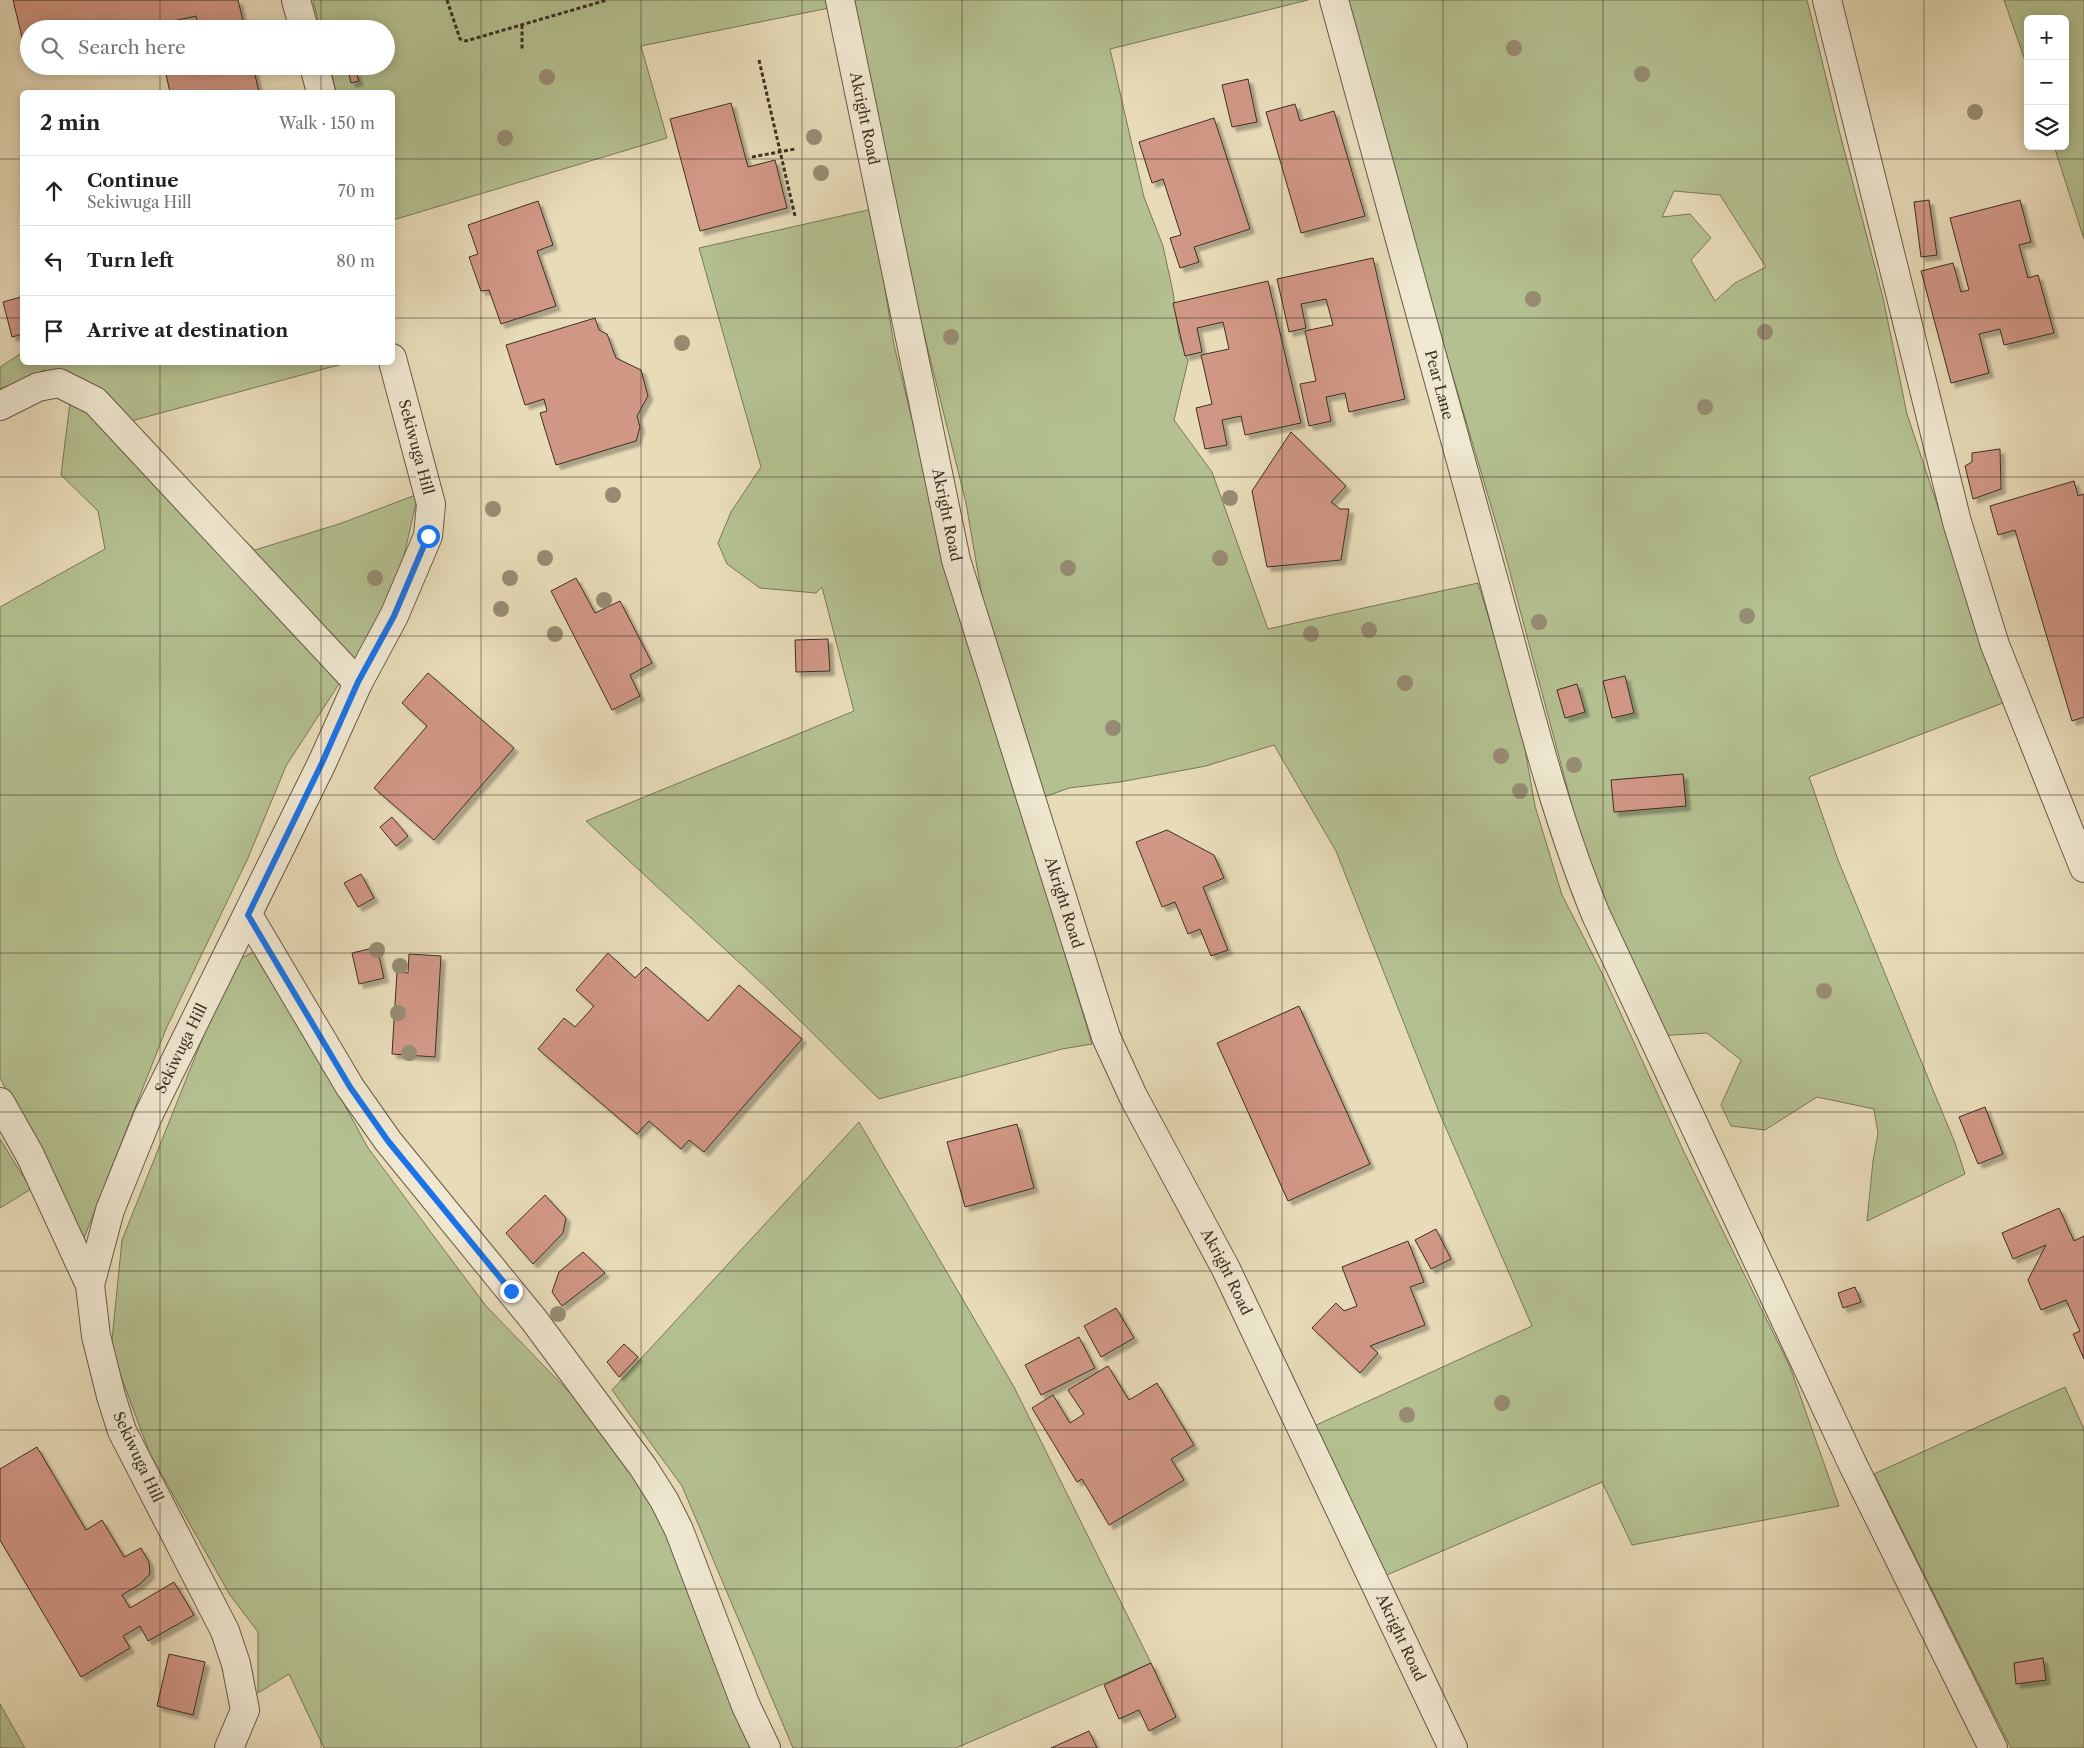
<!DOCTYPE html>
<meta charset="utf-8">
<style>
body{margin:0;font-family:"Libre Caslon Text",serif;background:#f6f6f6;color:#222}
.controls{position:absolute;right:15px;top:15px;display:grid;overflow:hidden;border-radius:8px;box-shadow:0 2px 12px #0003}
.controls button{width:45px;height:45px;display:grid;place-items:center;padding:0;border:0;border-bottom:1px solid #e0e0e0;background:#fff;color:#222;font:25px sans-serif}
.stop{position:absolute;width:15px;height:15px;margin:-11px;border:4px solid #1a73e8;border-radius:50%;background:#fff}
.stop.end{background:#1a73e8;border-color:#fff;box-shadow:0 1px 5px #0008}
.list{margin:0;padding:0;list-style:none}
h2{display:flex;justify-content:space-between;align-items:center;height:65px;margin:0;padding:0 20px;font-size:21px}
h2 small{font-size:16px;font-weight:400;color:#767676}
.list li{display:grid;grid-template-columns:32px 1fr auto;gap:15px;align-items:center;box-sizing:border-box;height:70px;padding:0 20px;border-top:1px solid #e0e0e0}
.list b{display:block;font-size:19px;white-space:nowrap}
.list p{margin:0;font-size:16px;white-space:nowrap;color:#767676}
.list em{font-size:16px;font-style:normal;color:#767676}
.icon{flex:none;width:28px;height:28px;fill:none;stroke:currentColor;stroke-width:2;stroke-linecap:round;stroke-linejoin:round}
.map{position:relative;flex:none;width:2084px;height:1748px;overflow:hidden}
.search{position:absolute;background:#fff;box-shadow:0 2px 12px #0003;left:20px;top:20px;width:375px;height:55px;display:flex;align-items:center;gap:12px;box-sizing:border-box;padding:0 18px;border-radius:28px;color:#767676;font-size:19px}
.panel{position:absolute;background:#fff;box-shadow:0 2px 12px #0003;left:20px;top:90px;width:375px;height:275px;border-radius:8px}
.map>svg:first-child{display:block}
</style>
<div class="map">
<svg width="2084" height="1748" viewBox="0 0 2084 1748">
<defs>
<filter id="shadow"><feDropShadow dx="4.5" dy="4.5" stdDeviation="1" flood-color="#0004"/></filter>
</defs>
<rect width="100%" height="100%" fill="#e8dbb8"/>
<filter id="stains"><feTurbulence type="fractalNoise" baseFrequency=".004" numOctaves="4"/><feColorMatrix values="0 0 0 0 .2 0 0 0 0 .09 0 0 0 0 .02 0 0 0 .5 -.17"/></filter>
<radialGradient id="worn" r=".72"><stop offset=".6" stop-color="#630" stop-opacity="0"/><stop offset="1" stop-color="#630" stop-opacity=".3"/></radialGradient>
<path fill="#b4c090" stroke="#78785a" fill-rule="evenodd" d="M 313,0 L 827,0 L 829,8 L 641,46 L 667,138 L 393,220 L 392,92 L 336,92 L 330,66 L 386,66 L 386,29 L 320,29 Z
M 841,0 L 1308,0 L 1110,49 L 1144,197 L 1163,246 L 1173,292 L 1179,336 L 1188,361 L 1174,420 L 1212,472 L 1268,629 L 1478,583 L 1520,721 L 1535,806 L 1562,895 L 1603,975 L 1685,1154 L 1790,1367 L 1839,1506 L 1632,1545 L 1602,1482 L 1373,1581 L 1301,1432 L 1532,1326 L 1439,1112 L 1336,851 L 1274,745 L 1206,766 L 1120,782 L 1069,788 L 1044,797 L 983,602 L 966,503 Z
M 1342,0 L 1807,0 L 1840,134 L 1883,298 L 1907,414 L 2003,703 L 1809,777 L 1838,860 L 1955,1143 L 1965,1174 L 1867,1221 L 1873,1161 L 1878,1133 L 1874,1109 L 1817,1097 L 1765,1130 L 1731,1126 L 1721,1105 L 1741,1060 L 1707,1033 L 1655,1036 L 1591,877 L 1504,550 ZM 1674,191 L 1720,195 L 1766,267 L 1735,283 L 1715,301 L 1691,260 L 1711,238 L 1690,214 L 1662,217 Z
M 2004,0 L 2084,0 L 2084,239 L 2054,146 L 2065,146 L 2065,19 L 2028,19 L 2028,69 Z
M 872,209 L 894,345 L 938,528 L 1092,1044 L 1062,1049 L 879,1099 L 769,990 L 586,821 L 854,711 L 822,587 L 816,593 L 760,588 L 727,564 L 718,543 L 731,512 L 761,467 L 699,248 Z
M 22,353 L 22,362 L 346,363 L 120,424 L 255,550 L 342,523 L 418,494 L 401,569 L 368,639 L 286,766 L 248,858 L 166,1029 L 84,1238 L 0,1078 L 0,607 L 105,549 L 98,511 L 61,475 L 71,394 L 45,370 L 0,389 L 0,367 Z
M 256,951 L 272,972 L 368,1148 L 486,1306 L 572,1395 L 644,1483 L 757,1748 L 324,1748 L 289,1674 L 258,1693 L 258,1632 L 230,1595 L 150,1454 L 111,1350 L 122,1240 L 233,962 Z
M 859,1122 L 1014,1387 L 1151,1663 L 956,1748 L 793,1748 L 682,1486 L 612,1390 Z
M 0,1139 L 31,1189 L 0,1208 Z
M 2065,1387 L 2084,1429 L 2084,1748 L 2011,1748 L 1874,1474 Z
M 0,1704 L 25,1748 L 0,1748 Z"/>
<path fill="#d19785" stroke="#3d2f24" filter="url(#shadow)" d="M 13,0 L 238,0 L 245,29 L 199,29 L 196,16 L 137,29 L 29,29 L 29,53 L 26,54 Z
M 164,66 L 253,66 L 259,92 L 170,92 Z
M 356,72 L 359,81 L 351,83 L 349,74 Z
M 1248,79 L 1257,122 L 1232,127 L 1222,85 Z
M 731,103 L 748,167 L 775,160 L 787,208 L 700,231 L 670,119 Z
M 1295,104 L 1300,121 L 1334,111 L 1365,216 L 1301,233 L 1266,112 Z
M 1214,118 L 1250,229 L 1194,247 L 1199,262 L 1180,268 L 1170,238 L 1181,235 L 1163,179 L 1152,183 L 1139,142 Z
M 1929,200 L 1937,255 L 1921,257 L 1914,202 Z
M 2020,200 L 2031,242 L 2019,245 L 2028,278 L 2038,275 L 2054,333 L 2004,345 L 2000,329 L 1979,334 L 1989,373 L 1951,383 L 1921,271 L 1953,263 L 1961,292 L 1969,290 L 1950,218 Z
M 538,201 L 553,245 L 537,251 L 556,306 L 501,324 L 489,290 L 481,291 L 469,257 L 478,254 L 468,225 Z
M 1373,258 L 1405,399 L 1349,412 L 1345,393 L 1326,397 L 1331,421 L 1309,426 L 1300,384 L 1316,381 L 1305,331 L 1333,325 L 1326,299 L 1301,304 L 1306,328 L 1289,332 L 1277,279 Z
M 1268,281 L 1301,423 L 1245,435 L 1241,416 L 1222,420 L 1227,445 L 1205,449 L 1196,408 L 1212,404 L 1201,355 L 1229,349 L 1223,322 L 1197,328 L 1202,352 L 1185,356 L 1173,303 Z
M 21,297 L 22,297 L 22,334 L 12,337 L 3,302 Z
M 595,318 L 599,330 L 607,334 L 616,358 L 641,370 L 648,396 L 637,416 L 640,427 L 636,441 L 556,465 L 540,413 L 547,411 L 544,399 L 525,405 L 506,345 Z
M 1291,432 L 1346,486 L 1331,502 L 1340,509 L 1349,509 L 1341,560 L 1267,567 L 1252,491 Z
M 2000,449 L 2001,489 L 1973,499 L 1965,466 L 1972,462 L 1972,453 Z
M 2074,481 L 2078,496 L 2084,494 L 2084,717 L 2072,721 L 2015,530 L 1998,535 L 1990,506 Z
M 576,578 L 595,613 L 620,601 L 652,663 L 630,675 L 640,696 L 612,710 L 551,591 Z
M 828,639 L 830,671 L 796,672 L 795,640 Z
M 428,673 L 514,748 L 434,840 L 374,788 L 427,726 L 402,703 Z
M 1625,676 L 1634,713 L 1612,718 L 1603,681 Z
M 1577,684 L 1585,712 L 1565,718 L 1557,690 Z
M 1683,774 L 1686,806 L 1614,812 L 1611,780 Z
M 392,817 L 408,836 L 396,846 L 380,827 Z
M 1167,830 L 1214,855 L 1224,878 L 1203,887 L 1228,950 L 1211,956 L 1200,929 L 1188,934 L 1175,902 L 1162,907 L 1136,842 Z
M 361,874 L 374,898 L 358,907 L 344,883 Z
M 377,947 L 384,978 L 359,984 L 352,953 Z
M 608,953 L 635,978 L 646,967 L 708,1021 L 739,985 L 802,1039 L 704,1152 L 689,1140 L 681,1149 L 649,1121 L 637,1134 L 538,1049 L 564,1018 L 575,1027 L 594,1006 L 576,990 Z
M 409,954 L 441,956 L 435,1057 L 392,1054 L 397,972 L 408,973 Z
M 1299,1006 L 1370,1164 L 1288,1201 L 1217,1043 Z
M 1985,1107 L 2003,1154 L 1978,1164 L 1959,1117 Z
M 1017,1124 L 1034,1188 L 965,1207 L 947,1142 Z
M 545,1195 L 566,1218 L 563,1233 L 533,1264 L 506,1233 Z
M 2059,1208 L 2074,1241 L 2084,1236 L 2084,1359 L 2073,1334 L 2080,1331 L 2066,1300 L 2041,1310 L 2028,1280 L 2046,1245 L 2013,1259 L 2002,1233 Z
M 1436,1229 L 1451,1259 L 1431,1269 L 1415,1240 Z
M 1408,1241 L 1424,1282 L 1410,1287 L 1425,1325 L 1370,1346 L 1378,1353 L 1360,1373 L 1312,1328 L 1336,1303 L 1344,1311 L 1357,1306 L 1342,1267 Z
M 583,1252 L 605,1273 L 562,1306 L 552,1292 L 559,1272 Z
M 1855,1287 L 1861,1302 L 1843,1308 L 1838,1293 Z
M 1116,1308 L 1134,1338 L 1101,1357 L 1084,1326 Z
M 1079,1337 L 1095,1368 L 1041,1395 L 1025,1365 Z
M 624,1344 L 638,1357 L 619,1377 L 607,1362 Z
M 1108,1366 L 1129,1400 L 1157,1383 L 1194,1445 L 1171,1459 L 1184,1480 L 1109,1525 L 1082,1479 L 1077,1482 L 1032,1408 L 1053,1395 L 1070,1423 L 1084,1414 L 1068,1390 Z
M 37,1447 L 86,1530 L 102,1520 L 124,1557 L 141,1548 L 149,1562 L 150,1574 L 140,1584 L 122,1595 L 130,1608 L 174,1582 L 194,1615 L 148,1641 L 140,1626 L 123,1636 L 130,1648 L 81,1677 L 0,1540 L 0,1469 Z
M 169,1654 L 205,1662 L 193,1715 L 157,1706 Z
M 2043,1658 L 2046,1680 L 2016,1684 L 2014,1663 Z
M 1151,1663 L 1176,1717 L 1149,1731 L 1139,1710 L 1119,1719 L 1104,1685 Z
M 1089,1731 L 1097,1748 L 1051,1748 Z"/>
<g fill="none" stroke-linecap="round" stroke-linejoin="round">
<defs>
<g id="street">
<path d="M 296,0 L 304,29"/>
<path id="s1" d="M 840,0 L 956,560 L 1106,1037 L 1133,1096 L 1226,1269 L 1453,1748"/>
<path id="s2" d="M 1334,0 C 1387,194 1439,388 1494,581 C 1525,693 1552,808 1596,915 L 1853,1465 L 1993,1748"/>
<path d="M 1827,0 L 1957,522 L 1995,645 L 2084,868"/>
<path d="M 314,66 L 321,92"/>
<path d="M 0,406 L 38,387 L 59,383 L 95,401 L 358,683"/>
<path d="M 248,915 L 350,1087 L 388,1141 L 534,1320 L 643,1467 L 664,1500 L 679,1530 L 746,1706 L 766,1748"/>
<path d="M 0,1102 L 30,1155 L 90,1285"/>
<path id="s3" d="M 229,1748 L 245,1710 L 236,1664 L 225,1631 L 122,1431 L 111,1396 L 96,1336 L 90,1285 L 110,1210 L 148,1116 L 322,763 L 358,683 L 394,616 L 428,536 L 431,504 L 392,358"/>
</g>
</defs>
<use href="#street" stroke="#685a49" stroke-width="30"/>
<path stroke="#3d2f24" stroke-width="3" stroke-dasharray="4 2.5" stroke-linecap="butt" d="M 447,0 L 460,39 L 466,41 L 607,0
M 522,25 L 522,49
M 759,60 L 795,216
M 752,157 L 795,149"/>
<use href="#street" stroke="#f0e8d1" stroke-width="28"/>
</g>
<g fill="#978c73">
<circle cx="1514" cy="48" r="8"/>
<circle cx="1642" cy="74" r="8"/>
<circle cx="547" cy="77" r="8"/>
<circle cx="1975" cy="112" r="8"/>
<circle cx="814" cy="137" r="8"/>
<circle cx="505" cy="138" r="8"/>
<circle cx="821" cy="173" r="8"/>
<circle cx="1533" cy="299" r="8"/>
<circle cx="1765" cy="332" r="8"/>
<circle cx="951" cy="337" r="8"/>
<circle cx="682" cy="343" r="8"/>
<circle cx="1705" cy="407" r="8"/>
<circle cx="613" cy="495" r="8"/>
<circle cx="1230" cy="498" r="8"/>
<circle cx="493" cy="509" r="8"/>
<circle cx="545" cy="558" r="8"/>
<circle cx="1220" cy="558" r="8"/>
<circle cx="1068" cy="568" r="8"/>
<circle cx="375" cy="578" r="8"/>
<circle cx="510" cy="578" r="8"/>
<circle cx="604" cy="600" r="8"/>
<circle cx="501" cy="609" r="8"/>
<circle cx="1747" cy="616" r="8"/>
<circle cx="1539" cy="622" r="8"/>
<circle cx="1369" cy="630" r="8"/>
<circle cx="555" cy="634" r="8"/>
<circle cx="1311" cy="634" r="8"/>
<circle cx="1405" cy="683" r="8"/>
<circle cx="1113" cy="728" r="8"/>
<circle cx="1501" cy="756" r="8"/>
<circle cx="1574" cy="765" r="8"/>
<circle cx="1520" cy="791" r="8"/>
<circle cx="377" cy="950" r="8"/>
<circle cx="400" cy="966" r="8"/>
<circle cx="1824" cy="991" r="8"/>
<circle cx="398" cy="1013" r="8"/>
<circle cx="409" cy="1053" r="8"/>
<circle cx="558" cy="1314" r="8"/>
<circle cx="1502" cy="1403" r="8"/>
<circle cx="1407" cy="1415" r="8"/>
</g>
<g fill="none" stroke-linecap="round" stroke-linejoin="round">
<path stroke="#1a73e8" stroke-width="6" d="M 428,536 L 394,616 L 358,682 L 322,763 L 248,915 L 350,1087 L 388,1141 L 511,1291"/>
</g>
<path fill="none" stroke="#3d2f24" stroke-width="1" stroke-opacity="0.55" d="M 160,0 L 160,29M 321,0 L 321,29M 481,0 L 481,1748M 641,0 L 641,1748M 802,0 L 802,1748M 962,0 L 962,1748M 1122,0 L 1122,1748M 1282,0 L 1282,1748M 1443,0 L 1443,1748M 1603,0 L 1603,1748M 1763,0 L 1763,1748M 1924,0 L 1924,1748M 160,66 L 160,92M 321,66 L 321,92M 0,159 L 22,159M 392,159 L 2084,159M 0,318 L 22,318M 392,318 L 2084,318M 160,362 L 160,1748M 321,362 L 321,1748M 0,477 L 2084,477M 0,636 L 2084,636M 0,795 L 2084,795M 0,953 L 2084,953M 0,1112 L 2084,1112M 0,1271 L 2084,1271M 0,1430 L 2084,1430M 0,1589 L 2084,1589"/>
<g text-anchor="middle" stroke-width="5" stroke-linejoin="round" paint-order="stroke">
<g font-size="15" fill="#3d2f24" stroke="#f0e8d1">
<text dy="5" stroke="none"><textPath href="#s1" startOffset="121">Akright Road</textPath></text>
<text dy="5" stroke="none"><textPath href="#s2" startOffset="399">Pear Lane</textPath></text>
<text transform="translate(416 447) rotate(75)" y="5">Sekiwuga Hill</text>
<text dy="5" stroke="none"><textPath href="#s1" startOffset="526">Akright Road</textPath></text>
<text dy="5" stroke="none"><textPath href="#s1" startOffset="931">Akright Road</textPath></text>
<text dy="5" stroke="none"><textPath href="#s3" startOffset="752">Sekiwuga Hill</textPath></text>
<text dy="5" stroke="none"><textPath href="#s1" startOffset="1336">Akright Road</textPath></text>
<text transform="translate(138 1457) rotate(65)" y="5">Sekiwuga Hill</text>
<text dy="5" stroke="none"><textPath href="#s1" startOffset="1741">Akright Road</textPath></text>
</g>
</g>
<rect width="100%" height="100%" filter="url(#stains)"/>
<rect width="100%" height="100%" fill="url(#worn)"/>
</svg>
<div class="controls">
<button>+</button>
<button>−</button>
<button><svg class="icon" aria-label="layers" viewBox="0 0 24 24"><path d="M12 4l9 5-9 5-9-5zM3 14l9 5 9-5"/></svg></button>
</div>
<div class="stop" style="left:428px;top:536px"></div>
<div class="stop end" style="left:511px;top:1291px"></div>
<div class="search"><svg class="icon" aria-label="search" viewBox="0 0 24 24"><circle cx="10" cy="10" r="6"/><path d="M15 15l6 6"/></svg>Search here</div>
<section class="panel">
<h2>2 min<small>Walk · 150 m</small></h2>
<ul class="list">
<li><svg class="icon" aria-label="ahead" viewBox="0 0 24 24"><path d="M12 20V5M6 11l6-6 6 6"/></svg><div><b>Continue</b><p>Sekiwuga Hill</p></div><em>70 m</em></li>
<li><svg class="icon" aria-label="left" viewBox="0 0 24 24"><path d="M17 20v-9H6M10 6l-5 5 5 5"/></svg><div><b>Turn left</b></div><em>80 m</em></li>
<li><svg class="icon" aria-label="arrive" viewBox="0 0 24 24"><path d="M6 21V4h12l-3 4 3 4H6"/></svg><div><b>Arrive at destination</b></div></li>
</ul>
</section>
</div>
